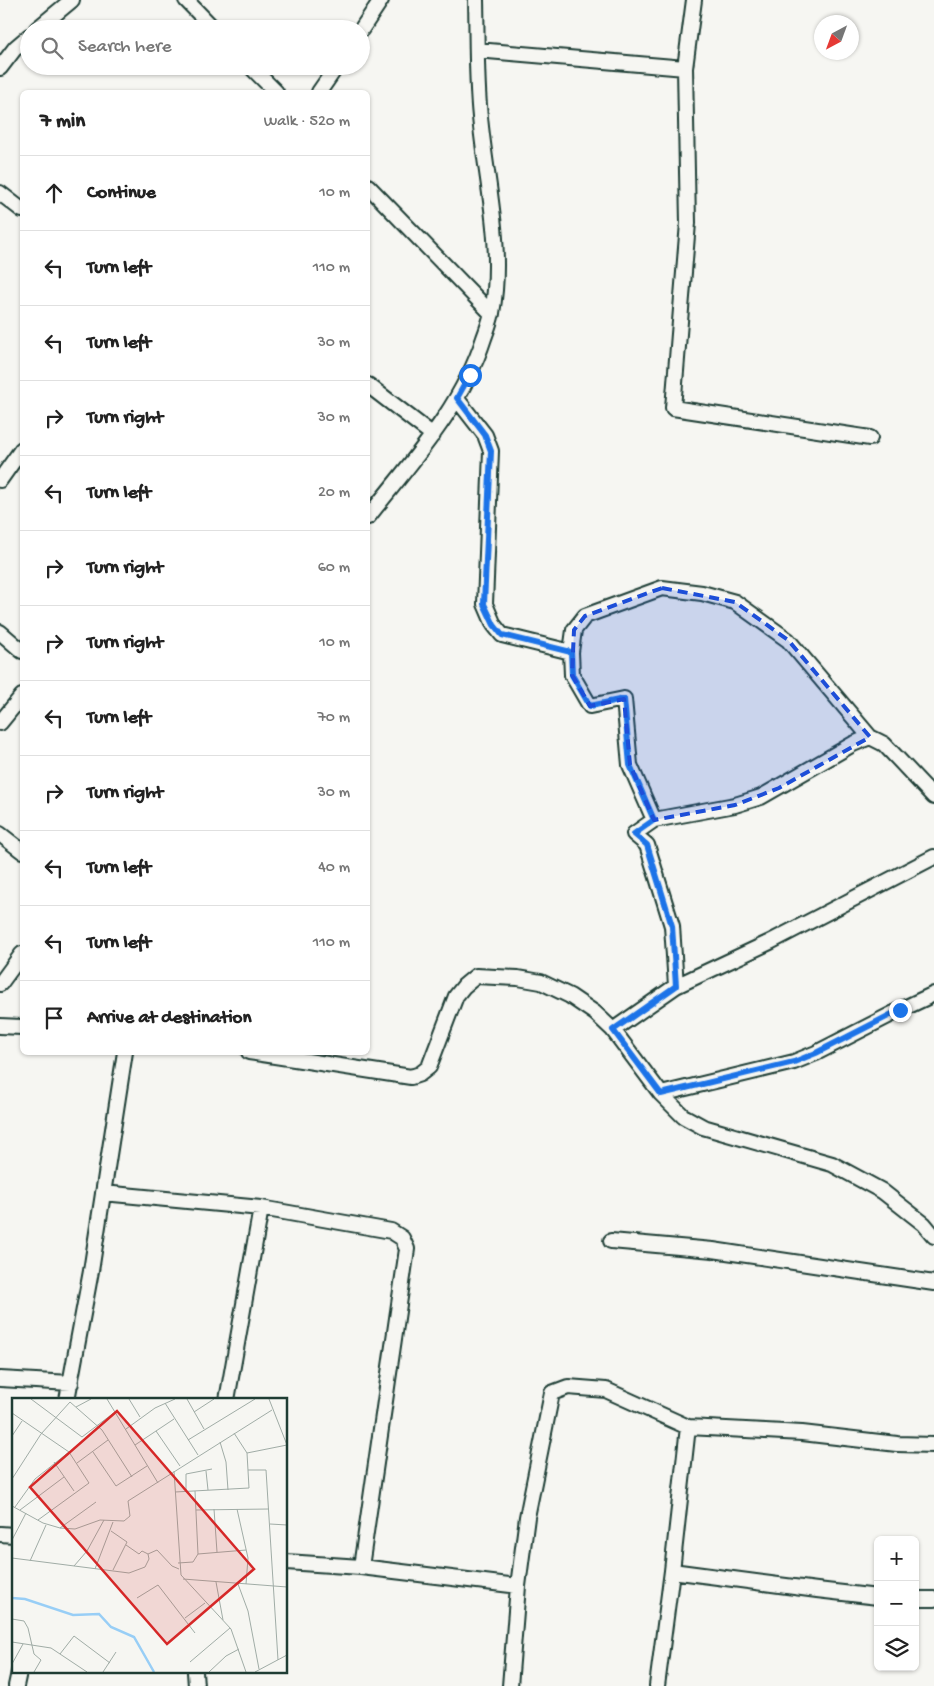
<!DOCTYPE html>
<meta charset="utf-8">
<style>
body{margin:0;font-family:"Gochi Hand",sans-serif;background:#f2f2f2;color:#222}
.controls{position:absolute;right:15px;bottom:15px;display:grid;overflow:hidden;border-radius:8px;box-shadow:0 1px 4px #0004}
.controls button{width:45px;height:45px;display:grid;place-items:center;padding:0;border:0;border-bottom:1px solid #e0e0e0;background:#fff;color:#222;font:25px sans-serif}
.compass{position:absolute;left:814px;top:15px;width:45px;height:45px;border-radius:50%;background:#fff;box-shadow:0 1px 4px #0004;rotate:221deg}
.stop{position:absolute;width:15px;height:15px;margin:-11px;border:4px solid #1a73e8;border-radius:50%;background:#fff}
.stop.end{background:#1a73e8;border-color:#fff;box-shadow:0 1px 5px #0008}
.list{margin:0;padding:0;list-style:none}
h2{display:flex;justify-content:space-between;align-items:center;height:65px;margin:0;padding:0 20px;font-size:21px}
h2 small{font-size:16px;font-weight:400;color:#767676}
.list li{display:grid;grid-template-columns:32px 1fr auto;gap:15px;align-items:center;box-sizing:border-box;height:75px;padding:0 20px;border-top:1px solid #e0e0e0}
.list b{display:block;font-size:19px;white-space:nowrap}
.list em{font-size:16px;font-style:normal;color:#767676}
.icon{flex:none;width:28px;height:28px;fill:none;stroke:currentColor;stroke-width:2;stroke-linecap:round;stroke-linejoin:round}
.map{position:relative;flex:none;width:934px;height:1686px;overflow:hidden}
.search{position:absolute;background:#fff;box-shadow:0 1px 4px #0004;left:20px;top:20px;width:350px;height:55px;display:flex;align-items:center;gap:12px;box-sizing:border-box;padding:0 18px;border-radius:28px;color:#767676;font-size:19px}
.panel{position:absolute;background:#fff;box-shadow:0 1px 4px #0004;left:20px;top:90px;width:350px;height:965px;border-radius:8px}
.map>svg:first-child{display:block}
</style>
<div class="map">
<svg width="934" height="1686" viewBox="0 0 934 1686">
<rect width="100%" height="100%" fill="#f6f6f2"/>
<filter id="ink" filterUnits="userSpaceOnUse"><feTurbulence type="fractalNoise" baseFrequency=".02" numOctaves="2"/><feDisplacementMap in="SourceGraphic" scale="10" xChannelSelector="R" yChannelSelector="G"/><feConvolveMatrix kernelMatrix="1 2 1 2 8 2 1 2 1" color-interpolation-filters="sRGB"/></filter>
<g filter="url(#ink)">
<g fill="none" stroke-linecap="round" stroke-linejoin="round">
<defs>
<path id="street" d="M 186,0 L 214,29
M 694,0 L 685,68 L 688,223 L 673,408 L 870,438
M 37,29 L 72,0
M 361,30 L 381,0
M 477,50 L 685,68
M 250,66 L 276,92
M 0,68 L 16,47 L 29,36
M 319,92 L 337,66
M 368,186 L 492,314
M 0,193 L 22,210
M 368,385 L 433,435
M 457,399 L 485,435 L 491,451 L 485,604 L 494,625 L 502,635 L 571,652
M 0,480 L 22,449
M 368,517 C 412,461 462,407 484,338 C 487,330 490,321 492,313 C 504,247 486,182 480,117 C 476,79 477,39 476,0
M 0,632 L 22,651
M 0,723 L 22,696
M 654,820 L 630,765 L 624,699 L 590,706 L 572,675 L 571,652 L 574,630 L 585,616 L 662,588 L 702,593 L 735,602 L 788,640 L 870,737 L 884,744 L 934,797
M 0,834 L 22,851
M 0,984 L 22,954
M 676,986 L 672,926 L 647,845 L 634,834 L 654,820 L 735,805 L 761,797 L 853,744 L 870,737
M 0,1026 L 22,1027
M 613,1030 L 676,986 L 770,942 L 934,857
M 249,1052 L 411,1077 L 420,1074 L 429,1067 L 456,996 L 464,986 L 476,976 L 518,978 L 541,982 L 570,996 L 595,1013 L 613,1030 L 661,1094 L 683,1116 L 703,1127 L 832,1164 L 882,1191 L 924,1224 L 934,1236
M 661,1094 L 794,1062 L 816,1053 L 900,1010 L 934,994
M 103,1193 L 261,1208 L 391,1231 L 402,1238 L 407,1249 L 361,1567
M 611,1241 L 713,1250 L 934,1283
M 0,1379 L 71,1383
M 67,1400 L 91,1271 L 125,1052
M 227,1400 L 261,1208
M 0,1534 L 14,1535
M 286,1562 L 361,1567 L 518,1586
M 672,1571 L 817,1590 L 878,1597
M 915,1599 L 934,1599
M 195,1672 L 196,1686
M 16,1686 L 19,1672
M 510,1686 L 518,1586 L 527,1517 L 552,1393 L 568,1387 L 606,1390 L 688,1427 L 802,1433 L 897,1444 L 934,1445
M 657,1686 L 672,1571 L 688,1427"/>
</defs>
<use href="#street" stroke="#1f3d34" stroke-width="18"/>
<use href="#street" stroke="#f6f6f2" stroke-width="14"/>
</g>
</g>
<g fill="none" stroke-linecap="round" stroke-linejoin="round" filter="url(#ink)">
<path stroke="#1a73e8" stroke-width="6" d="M 470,375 L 457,398 L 485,435 L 491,451 L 484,604 L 494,625 L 502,635 L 571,652 L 572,675 L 590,706 L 624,699 L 630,765 L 654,820 L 634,834 L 647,845 L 672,926 L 676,986 L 613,1030 L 661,1094 L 794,1062 L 816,1053 L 900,1010"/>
</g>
<path fill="#1d4ed8" fill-opacity="0.2" stroke="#1d4ed8" stroke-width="4" stroke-dasharray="10 6" stroke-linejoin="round" d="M 662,588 L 735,602 L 788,640 L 870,737 L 779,788 L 735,805 L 654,820 L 630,765 L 624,699 L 590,706 L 572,675 L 574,630 L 585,616 Z"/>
<g transform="translate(12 1398)">
<rect width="275" height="275" fill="#f6f6f2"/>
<path fill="none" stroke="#98cef6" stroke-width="2.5" d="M 0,200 L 13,201 L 61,217 L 87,216 L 99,229 L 122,239 L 142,274"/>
<path fill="none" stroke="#a0aca6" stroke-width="1" d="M 19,1 L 70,39 L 103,14M 95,1 L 146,85M 117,1 L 128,19M 175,1 L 192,31M 153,5 L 186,57M 64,9 L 79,1M 182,14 L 202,1M 0,15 L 57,54 L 77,85 L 26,122M 114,31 L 143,10 L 163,1M 144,33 L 168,68M 0,38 L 10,23M 176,42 L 243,1M 208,44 L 214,64 L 216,92M 123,47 L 162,21M 81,54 L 104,88 L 135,68M 235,55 L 275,47 L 257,1M 42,64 L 62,93M 65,65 L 96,42M 236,72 L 254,72 L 266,262M 162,73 L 169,177 L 219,231 L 234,274M 194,73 L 196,92M 0,81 L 29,36 L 58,4 L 90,32 L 120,79M 174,93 L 174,76 L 200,71M 163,94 L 237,90 L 235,55 L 222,35M 0,108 L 31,125 L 48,130 L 63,131 L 88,122 L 112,123 L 118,118 L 116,103 L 260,12M 3,109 L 23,81 L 57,54M 202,111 L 205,154M 225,111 L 236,160 L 234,186M 8,112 L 52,79M 184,112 L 257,111M 258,126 L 275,127M 48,130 L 84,104M 99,133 L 115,144 L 101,172M 0,142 L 14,115M 114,147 L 127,156 L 130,153 L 136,156M 136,156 L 145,152 L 160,168 L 167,171M 186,156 L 234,152M 0,160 L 117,175 L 133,169 L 137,161 L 136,156M 18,163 L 34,127M 166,165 L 181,164 L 186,156 L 183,93M 62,168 L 75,153 L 92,122M 83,171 L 101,124M 171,181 L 275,189M 204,184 L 211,222M 226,186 L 236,213 L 247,271M 125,200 L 146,187 L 183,235M 173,220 L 193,205M 0,221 L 12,223 L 16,230 L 22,256 L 29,262 L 22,274M 0,244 L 39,250 L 75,274M 48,256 L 62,238 L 98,265M 178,264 L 218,230M 0,266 L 11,246M 91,274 L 104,254M 197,274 L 214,258 L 227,251M 243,274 L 275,257"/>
<path fill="#d62828" fill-opacity="0.15" stroke="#d62828" stroke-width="2.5" d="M 105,13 L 242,171 L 155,246 L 18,89 Z"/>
<rect width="275" height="275" fill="none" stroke="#1f3d34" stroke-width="2.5"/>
</g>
</svg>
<div class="controls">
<button>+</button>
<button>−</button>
<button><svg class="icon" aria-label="layers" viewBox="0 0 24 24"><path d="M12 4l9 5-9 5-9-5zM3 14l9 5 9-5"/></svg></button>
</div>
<svg class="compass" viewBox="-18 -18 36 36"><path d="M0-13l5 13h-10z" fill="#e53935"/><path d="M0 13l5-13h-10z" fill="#767676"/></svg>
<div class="stop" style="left:470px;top:375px"></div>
<div class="stop end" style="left:900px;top:1010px"></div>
<div class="search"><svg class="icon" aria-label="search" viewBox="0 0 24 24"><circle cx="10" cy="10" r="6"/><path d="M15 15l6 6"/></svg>Search here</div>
<section class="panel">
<h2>7 min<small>Walk · 520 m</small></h2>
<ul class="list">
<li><svg class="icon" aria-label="ahead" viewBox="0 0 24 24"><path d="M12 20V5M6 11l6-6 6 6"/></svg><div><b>Continue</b></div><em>10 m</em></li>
<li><svg class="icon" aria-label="left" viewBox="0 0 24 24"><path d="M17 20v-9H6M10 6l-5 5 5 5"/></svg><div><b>Turn left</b></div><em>110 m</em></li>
<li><svg class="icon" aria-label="left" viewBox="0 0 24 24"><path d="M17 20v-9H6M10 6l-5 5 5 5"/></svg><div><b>Turn left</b></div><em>30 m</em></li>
<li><svg class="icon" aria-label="right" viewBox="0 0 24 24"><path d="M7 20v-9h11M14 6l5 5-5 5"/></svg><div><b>Turn right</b></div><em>30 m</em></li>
<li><svg class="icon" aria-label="left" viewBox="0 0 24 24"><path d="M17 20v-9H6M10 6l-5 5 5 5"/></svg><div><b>Turn left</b></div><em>20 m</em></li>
<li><svg class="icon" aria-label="right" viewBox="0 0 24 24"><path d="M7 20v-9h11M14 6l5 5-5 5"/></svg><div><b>Turn right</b></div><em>60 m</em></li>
<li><svg class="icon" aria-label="right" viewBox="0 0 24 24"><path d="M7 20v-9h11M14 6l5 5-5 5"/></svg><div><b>Turn right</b></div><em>10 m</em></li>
<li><svg class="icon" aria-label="left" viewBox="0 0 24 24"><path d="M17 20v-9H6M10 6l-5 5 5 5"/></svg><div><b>Turn left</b></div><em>70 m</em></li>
<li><svg class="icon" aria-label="right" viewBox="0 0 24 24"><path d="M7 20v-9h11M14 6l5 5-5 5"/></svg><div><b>Turn right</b></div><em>30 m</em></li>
<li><svg class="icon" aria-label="left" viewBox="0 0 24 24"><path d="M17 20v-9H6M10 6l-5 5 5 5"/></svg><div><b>Turn left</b></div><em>40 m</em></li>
<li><svg class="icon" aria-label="left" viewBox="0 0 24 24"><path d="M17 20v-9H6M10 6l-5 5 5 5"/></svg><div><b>Turn left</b></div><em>110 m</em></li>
<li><svg class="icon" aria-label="arrive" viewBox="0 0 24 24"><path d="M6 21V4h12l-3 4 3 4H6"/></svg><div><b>Arrive at destination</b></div></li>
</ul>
</section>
</div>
